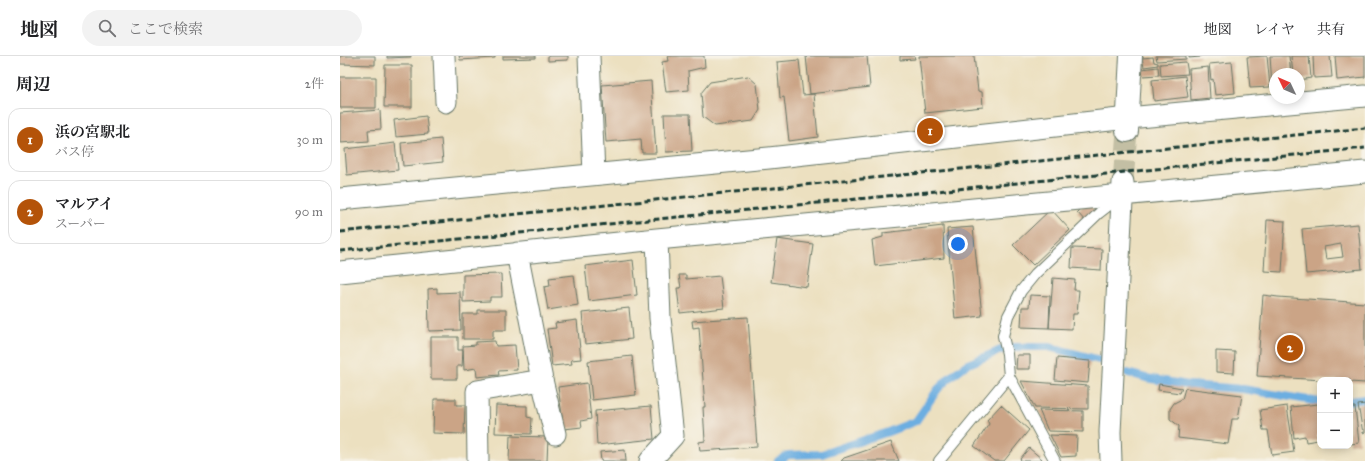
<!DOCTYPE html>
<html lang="ja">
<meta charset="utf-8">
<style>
body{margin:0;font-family:"IM FELL Great Primer","Noto Serif JP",serif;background:#f2f2f2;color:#202124}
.controls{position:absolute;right:12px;bottom:12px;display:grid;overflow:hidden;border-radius:8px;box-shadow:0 2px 10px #0003}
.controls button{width:36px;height:36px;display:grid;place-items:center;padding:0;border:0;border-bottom:1px solid #e0e0e0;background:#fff;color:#202124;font:20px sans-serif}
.compass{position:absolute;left:929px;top:12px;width:36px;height:36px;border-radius:50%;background:#fff;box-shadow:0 2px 10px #0003;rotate:314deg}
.you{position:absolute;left:618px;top:188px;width:14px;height:14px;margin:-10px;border:3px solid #fff;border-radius:50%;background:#1a73e8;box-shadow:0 0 0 6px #1a73e833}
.badge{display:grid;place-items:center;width:26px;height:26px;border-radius:50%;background:#b45309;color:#fff;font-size:13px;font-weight:700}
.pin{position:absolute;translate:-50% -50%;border:2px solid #fff;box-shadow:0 1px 4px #0006}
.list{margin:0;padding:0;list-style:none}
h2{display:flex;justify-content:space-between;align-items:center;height:52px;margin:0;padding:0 16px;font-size:17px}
h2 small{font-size:13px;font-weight:400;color:#757577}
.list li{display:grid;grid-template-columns:26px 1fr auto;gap:12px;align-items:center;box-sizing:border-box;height:64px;margin:0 8px 8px;padding:0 8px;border:1px solid #e0e0e0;border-radius:12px}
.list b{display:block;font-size:15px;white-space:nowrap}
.list p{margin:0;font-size:13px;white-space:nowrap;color:#757577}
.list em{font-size:13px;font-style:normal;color:#757577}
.icon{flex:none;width:22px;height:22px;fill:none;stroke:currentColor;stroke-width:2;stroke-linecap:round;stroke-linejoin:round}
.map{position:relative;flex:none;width:1025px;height:405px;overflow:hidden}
header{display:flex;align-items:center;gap:24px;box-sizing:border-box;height:56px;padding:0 20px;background:#fff;border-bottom:1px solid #e0e0e0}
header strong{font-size:19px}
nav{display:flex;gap:22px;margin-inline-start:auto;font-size:14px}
.search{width:280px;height:36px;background:#f2f2f2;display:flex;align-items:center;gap:10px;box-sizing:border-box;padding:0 14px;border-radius:22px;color:#757577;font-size:15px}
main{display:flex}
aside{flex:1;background:#fff}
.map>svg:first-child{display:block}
</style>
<header>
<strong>地図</strong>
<div class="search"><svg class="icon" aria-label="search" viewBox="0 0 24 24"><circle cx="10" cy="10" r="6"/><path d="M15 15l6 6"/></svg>ここで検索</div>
<nav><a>地図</a><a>レイヤ</a><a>共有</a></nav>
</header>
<main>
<aside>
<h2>周辺<small>2件</small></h2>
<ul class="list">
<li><span class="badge">1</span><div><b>浜の宮駅北</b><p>バス停</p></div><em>30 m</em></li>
<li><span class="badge">2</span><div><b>マルアイ</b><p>スーパー</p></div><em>90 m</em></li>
</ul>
</aside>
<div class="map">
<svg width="1025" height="405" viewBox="0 0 1025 405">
<rect width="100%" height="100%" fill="#f7f3e8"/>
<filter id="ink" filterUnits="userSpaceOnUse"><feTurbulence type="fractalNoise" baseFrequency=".025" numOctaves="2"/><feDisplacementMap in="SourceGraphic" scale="8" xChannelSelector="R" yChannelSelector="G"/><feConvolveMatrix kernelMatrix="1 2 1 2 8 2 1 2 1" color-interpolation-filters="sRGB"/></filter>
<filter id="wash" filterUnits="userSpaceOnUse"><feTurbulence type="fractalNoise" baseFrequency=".012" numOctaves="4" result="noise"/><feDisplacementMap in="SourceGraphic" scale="16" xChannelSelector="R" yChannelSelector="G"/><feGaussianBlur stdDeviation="0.9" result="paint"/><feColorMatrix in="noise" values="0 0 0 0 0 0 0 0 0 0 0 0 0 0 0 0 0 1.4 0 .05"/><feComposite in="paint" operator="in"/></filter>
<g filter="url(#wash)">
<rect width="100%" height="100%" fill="#ece0c0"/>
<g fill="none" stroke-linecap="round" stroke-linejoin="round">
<path stroke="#6caee1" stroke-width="8" d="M 788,317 L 806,322 L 848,329 L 903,333 L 980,346
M 1010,345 L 1025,343
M 438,405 L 448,399 L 482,398 L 548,376 L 576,365 L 598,333 L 610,321 L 626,309 L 661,294 L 674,291 L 709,291 L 760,304"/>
</g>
<g id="blocks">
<path fill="#cba486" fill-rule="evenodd" d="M 0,0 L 35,0 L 35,9 L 0,8 Z
M 47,0 L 71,0 L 71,1 L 47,2 Z
M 119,0 L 155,0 L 155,2 L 120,4 Z
M 163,0 L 196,0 L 196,2 L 163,3 Z
M 208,0 L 228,0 L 228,4 L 208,5 Z
M 327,0 L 364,0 L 365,11 L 348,15 L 349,34 L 326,36 L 322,6 L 328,5 Z
M 466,0 L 527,0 L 530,31 L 470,38 Z
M 560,0 L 574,0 L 575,3 L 560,4 Z
M 579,0 L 634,0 L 638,35 L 642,36 L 643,51 L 585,57 Z
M 816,0 L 846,0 L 846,3 L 817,5 Z
M 849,0 L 860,0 L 860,1 L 849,2 Z
M 927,0 L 930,31 L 910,32 L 907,1 Z
M 930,0 L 949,0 L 951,18 L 935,18 L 935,30 L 932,30 Z
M 951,0 L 969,0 L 971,22 L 959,24 L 959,18 L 953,18 Z
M 973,0 L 990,0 L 992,21 L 974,22 Z
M 995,0 L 1025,0 L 1025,21 L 997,24 Z
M 813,1 L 814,6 L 818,7 L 818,9 L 804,11 L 802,2 Z
M 459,4 L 463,39 L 474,38 L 478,81 L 449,85 L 444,41 L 440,42 L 437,6 Z
M 846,6 L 848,18 L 821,20 L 820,8 Z
M 892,6 L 895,37 L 875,39 L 873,23 L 871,24 L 869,8 Z
M 45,9 L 72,9 L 72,51 L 44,51 Z
M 818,11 L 819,19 L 803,20 L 802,13 Z
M 868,11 L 870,42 L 851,44 L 849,13 Z
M 408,20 L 417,28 L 420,54 L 413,65 L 375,70 L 363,61 L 361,37 L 370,26 Z
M 845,20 L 848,41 L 814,45 L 812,24 Z
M 0,21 L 36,21 L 36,52 L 0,52 Z
M 311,25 L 316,97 L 302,97 L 301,83 L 266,86 L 262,29 Z
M 40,54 L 41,73 L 28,74 L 29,85 L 0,87 L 0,57 Z
M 324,58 L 350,58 L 352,95 L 326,96 Z
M 86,60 L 88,78 L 56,81 L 54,64 Z
M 101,83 L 103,106 L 63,110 L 61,87 Z
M 55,87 L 58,114 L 7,119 L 5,93 Z
M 747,146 L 757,156 L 746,166 L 737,156 Z
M 711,153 L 730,174 L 693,209 L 673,189 Z
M 927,164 L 945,165 L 942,216 L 924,215 Z
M 1018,168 L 1022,213 L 966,218 L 962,173 ZM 1001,188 L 1003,201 L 986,203 L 984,191 Z
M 603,170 L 604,202 L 535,210 L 532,184 L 543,181 L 543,177 Z
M 633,171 L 642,260 L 615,263 L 607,173 Z
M 437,183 L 473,188 L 467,231 L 431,226 Z
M 732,192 L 762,193 L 761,214 L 731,212 Z
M 293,204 L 297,239 L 249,245 L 245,210 Z
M 161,218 L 162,241 L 150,241 L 150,245 L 123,246 L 123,219 Z
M 234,219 L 238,249 L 208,254 L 204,231 L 210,230 L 209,222 Z
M 339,219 L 346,219 L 346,223 L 380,220 L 384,252 L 340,257 L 337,232 L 341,232 Z
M 713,222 L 735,224 L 734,234 L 739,234 L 737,258 L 733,258 L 732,273 L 709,272 Z
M 97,232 L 97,237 L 120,236 L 121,274 L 89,275 L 88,233 Z
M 690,239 L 710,240 L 709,272 L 681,271 L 682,251 L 689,251 Z
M 923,239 L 938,241 L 1025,247 L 1025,327 L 1010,326 L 1010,324 L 983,324 L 917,320 Z
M 289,252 L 292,283 L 245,288 L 242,257 Z
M 138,254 L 166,254 L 166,274 L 153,274 L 153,283 L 123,283 L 123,258 L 138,258 Z
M 408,261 L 417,391 L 360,395 L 359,386 L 365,385 L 363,351 L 365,351 L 359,271 L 353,272 L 352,265 Z
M 237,264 L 241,303 L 231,304 L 232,308 L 212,310 L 207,273 L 216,272 L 215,267 Z
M 91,281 L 118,281 L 118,294 L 123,294 L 122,310 L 117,310 L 117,323 L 91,323 Z
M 155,285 L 156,290 L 175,289 L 177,314 L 158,315 L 159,319 L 137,321 L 136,312 L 124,314 L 123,290 L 136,289 L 136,286 Z
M 876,295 L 895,296 L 894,317 L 876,316 Z
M 677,299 L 690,299 L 690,313 L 676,313 Z
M 292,300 L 296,339 L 252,344 L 248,305 Z
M 717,302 L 750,305 L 748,327 L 715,324 Z
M 681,325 L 748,330 L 748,353 L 695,352 Z
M 247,327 L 251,363 L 241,365 L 242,371 L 224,373 L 218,331 Z
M 819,328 L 842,332 L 840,337 L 818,334 Z
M 845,332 L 902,339 L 898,363 L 892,363 L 888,388 L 838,382 L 839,370 L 830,363 L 830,353 L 834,347 L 842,343 Z
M 94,343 L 116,343 L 116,349 L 125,349 L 124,378 L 93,377 Z
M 978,348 L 980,378 L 977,379 L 978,384 L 966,386 L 965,380 L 954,382 L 951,351 Z
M 1025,348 L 1025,376 L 1023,377 L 1018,349 Z
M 156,349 L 187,350 L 187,361 L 192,362 L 191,378 L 155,377 Z
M 661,349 L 689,374 L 664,405 L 654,405 L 634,390 L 649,368 L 647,364 Z
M 311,350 L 314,383 L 257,389 L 255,355 Z
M 947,350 L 954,396 L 932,399 L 928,374 L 923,374 L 920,354 Z
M 1010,351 L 1015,351 L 1019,387 L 1010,388 Z
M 699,354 L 743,355 L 743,376 L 708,375 Z
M 710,379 L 737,380 L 736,400 L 721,401 Z
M 170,380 L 208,381 L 207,405 L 169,405 Z
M 551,386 L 559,405 L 501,405 L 504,402 Z
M 689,392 L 702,403 L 700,405 L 682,405 L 680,403 Z
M 285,394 L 286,405 L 261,405 L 260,396 Z"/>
</g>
</g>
<g filter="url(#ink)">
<use href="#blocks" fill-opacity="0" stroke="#677665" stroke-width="1"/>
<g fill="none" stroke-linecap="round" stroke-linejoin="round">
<path stroke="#c3bfa4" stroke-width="21" stroke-dasharray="21 10" stroke-linecap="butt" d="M 783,126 L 787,75"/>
<defs>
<path id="lane" d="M 669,320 L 715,405
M 599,405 L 669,320 L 667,298 L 663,280 L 668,260 L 681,235 L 695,218 L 759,157 L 777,143"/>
<path id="street" d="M 104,0 L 106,46
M 249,0 L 254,118
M 0,143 L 429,102 L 788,62 L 1025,40
M 177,197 L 202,324 L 215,378
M 0,216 L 317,183 L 1025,116
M 138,405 L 137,335 L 202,324
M 310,405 L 333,380 L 320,262 L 317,183
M 771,405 L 770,376 L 783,126"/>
<path id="secondary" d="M 787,75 L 791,0"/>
</defs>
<use href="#lane" stroke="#677665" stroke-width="12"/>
<use href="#street" stroke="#677665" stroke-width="23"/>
<use href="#secondary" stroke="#677665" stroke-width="24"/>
<use href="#lane" stroke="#fff" stroke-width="10"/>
<use href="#street" stroke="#fff" stroke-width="21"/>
<use href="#secondary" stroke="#fff" stroke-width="22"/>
<path stroke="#1f3d34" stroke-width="3" stroke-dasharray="6 3" stroke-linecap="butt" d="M 0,176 L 1025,72
M 0,195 L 1025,92"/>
</g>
</g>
</svg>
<div class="controls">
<button>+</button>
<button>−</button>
</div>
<svg class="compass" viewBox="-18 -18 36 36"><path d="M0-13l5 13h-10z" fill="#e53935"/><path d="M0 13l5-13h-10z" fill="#757577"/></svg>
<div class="you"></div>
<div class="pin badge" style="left:590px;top:75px">1</div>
<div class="pin badge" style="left:950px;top:292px">2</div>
</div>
</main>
